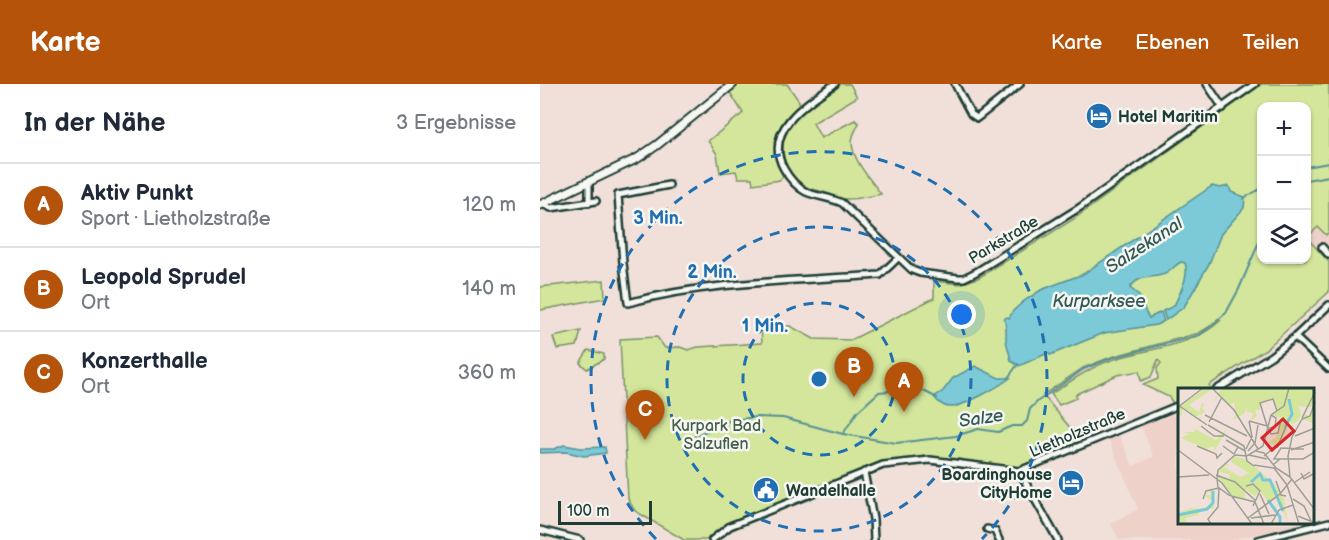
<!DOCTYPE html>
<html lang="de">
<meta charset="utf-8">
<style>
body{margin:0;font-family:"Balsamiq Sans",sans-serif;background:#f2f2f3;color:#1f2937}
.controls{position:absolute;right:18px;top:18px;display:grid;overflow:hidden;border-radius:12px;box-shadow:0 2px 4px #0004}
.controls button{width:54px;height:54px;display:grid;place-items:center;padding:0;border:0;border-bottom:2px solid #e0e1e3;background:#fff;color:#1f2937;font:30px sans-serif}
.scale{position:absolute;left:18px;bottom:15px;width:94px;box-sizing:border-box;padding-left:6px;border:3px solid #1f3d34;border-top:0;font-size:16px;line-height:21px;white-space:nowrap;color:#1f3d34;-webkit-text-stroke:4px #f6f6f2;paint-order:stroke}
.you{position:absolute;left:422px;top:231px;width:21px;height:21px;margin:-15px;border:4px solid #fff;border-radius:50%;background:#1a73e8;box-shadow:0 0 0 9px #1a73e833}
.badge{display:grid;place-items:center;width:39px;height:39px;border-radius:50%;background:#b45309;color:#fff;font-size:20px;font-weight:700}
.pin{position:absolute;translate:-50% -50px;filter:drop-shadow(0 2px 3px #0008)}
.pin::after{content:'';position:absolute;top:32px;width:21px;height:18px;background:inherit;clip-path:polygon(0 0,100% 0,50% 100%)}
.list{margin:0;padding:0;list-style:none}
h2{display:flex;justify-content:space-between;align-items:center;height:78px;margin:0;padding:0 24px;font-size:26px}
h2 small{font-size:20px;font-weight:400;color:#747a83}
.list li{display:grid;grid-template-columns:39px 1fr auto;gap:18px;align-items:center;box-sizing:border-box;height:84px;padding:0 24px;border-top:2px solid #e0e1e3}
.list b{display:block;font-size:22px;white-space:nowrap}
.list p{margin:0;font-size:20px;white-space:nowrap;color:#747a83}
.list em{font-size:20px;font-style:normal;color:#747a83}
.icon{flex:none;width:33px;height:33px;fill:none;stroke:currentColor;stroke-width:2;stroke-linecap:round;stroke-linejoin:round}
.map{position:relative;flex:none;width:789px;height:456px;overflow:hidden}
header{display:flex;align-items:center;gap:36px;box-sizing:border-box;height:84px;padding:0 30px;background:#b45309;color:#fff}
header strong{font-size:28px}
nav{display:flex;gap:33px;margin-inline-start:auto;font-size:21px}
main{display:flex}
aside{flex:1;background:#fff}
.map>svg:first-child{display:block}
</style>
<header>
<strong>Karte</strong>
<nav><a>Karte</a><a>Ebenen</a><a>Teilen</a></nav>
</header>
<main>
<aside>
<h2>In der Nähe<small>3 Ergebnisse</small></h2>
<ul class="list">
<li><span class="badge">A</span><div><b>Aktiv Punkt</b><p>Sport · Lietholzstraße</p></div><em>120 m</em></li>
<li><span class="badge">B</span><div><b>Leopold Sprudel</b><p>Ort</p></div><em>140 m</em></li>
<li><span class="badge">C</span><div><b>Konzerthalle</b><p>Ort</p></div><em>360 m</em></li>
</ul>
</aside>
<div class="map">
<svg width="789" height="456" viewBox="0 0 789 456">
<rect width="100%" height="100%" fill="#f1e0d9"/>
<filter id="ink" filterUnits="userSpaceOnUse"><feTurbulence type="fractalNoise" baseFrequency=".0167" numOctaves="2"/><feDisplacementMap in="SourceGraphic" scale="12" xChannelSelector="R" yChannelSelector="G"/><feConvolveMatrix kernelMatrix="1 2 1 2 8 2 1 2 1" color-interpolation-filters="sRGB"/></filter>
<g filter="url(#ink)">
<path fill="#eed1c8" d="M 778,142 L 785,151 L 789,148 L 789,178 L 767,154 Z
M 639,328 L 639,440 L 760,440 L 691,456 L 579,456 L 571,440 L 598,425 L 569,356 L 579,351 L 593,382 L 614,373 L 601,342 Z"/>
<path fill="#d3e69b" stroke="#799268" stroke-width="1.5" d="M 198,0 L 247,0 L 259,17 L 259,21 C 233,43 230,61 243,92 L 240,96 L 213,100 L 212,94 L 198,94 L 196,87 L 180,89 L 177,70 L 168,57 L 203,29 L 189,7 Z
M 301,0 L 310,0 L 317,13 L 273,39 L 281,54 L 315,36 L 319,39 C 317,44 312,51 312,58 C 312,76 331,96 341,110 C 330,112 316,116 304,115 C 298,115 292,110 287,109 C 279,106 271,106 264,102 C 243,90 237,61 250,41 C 261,23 285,12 301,0 Z
M 722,0 L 789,0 L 789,148 L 786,151 L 778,143 L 767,153 L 766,22 L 722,22 L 722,176 L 766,176 L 767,154 L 789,178 L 789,208 L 726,265 L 669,301 L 671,305 L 639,306 L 639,319 L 634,321 L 629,313 L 603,301 L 618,295 L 617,284 L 621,279 L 618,276 L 611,293 L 601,297 L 599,287 L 577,291 L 536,310 L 536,314 L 519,321 L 511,310 C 531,297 550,283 572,276 C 608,264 654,263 681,236 L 659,249 L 571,273 L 543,284 L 503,311 L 531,345 L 537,360 L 482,384 L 390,373 L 342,379 L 188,441 L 166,456 L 144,456 L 95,427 L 88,415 L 80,255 L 117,253 L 125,264 L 140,263 L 148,266 L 158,263 L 222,259 L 221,242 L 250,242 L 274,255 L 311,256 L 394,214 L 394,197 L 420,200 L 438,194 L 534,135 Z
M 64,196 L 65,214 L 0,226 L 0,203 Z
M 41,247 L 37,262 L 17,265 L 13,253 Z
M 48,266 L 64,270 L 64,275 L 47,285 L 40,279 Z"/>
<path fill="#7bc9d8" stroke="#569196" stroke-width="1.5" d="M 672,102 L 680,104 L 689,102 L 691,108 L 705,113 L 704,124 L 681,150 L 669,180 L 644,223 L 626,236 L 623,227 L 634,222 C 639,210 650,192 645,179 L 641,178 C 635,181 631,187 625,190 C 612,195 599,190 590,204 C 608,217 599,220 609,234 L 621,228 L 624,237 L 616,241 L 564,249 L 510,271 L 508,269 L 479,282 L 471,277 C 470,270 467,263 466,256 C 466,249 467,242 464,235 L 467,233 L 469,234 L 473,227 L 484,217 L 501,206 L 543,190 Z
M 435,282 L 459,294 L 470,294 C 460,302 423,323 410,323 C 403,323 398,318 394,313 L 403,307 L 413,294 Z
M 24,361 L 41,364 L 65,363 L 66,369 L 44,372 L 26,368 L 0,369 L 0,365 L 14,365 Z"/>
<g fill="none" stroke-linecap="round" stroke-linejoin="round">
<path stroke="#569196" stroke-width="2" d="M 766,83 L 789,79
M 766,96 L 789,92
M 704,114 L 722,104
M 468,294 L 478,280
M 303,350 L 317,328 L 339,308 L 378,304 L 397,314
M 155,352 L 191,336 L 217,333 L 243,334 L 303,350 L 356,359 L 416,352 L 438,345 L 458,348 L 472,342 L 482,342 L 487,337 L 490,325 L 498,317 L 544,285 L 571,274 L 660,251 L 686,229 L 699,205 L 722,151"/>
<defs>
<path id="street" d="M 295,0 C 268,18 222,46 244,85 C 249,94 257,103 266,108 C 278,113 290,113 302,119 L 372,186 L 380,189 L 418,194 L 424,194 L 436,188 L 539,124 L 715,0
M 415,0 L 431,30 L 437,34 L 480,0
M 667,0 L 683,24
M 49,98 L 49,119
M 129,101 L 78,111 L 83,179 L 88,219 C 169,197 256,197 340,191 L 358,174
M 2,120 L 11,124 L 56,117
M 782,163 L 789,171
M 755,253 L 789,285
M 676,306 L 731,272 L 755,253 L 789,221
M 479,387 L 518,456
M 324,388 L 333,435 L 334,456
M 447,445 L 455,447 L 459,456
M 0,446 L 40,456
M 172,456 L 190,442 L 343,381 L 390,376 L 479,387 L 639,321
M 718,456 L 789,438"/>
<path id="secondary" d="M 0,121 L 98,74 L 117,61 L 193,0"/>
</defs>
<use href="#street" stroke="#1f3d34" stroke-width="10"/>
<use href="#secondary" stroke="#1f3d34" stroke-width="11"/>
<use href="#street" stroke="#f6f6f2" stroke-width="5"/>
<use href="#secondary" stroke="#f6f6f2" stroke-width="7"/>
</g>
</g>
<g fill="none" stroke="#1f6fb2" stroke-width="3" stroke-dasharray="10 8">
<circle cx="279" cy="295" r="76"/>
<circle cx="279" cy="295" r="152"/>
<path d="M116 455A228 228 0 1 1 442 455"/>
</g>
<defs>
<symbol id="hotel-disc" viewBox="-11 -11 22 22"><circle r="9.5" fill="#1f6fb2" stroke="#f6f6f2"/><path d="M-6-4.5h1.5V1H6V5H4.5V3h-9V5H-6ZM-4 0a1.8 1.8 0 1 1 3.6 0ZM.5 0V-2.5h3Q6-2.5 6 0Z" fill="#fff"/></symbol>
<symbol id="civic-disc" viewBox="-11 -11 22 22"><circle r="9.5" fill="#1f6fb2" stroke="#f6f6f2"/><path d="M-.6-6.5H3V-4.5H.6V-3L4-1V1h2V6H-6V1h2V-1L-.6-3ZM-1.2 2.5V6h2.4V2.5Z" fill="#fff"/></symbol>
</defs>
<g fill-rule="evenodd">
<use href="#hotel-disc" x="544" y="17" width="30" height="30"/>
<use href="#hotel-disc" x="516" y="384" width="30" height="30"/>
<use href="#civic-disc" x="211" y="391" width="30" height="30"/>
</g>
<g text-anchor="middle" stroke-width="5" stroke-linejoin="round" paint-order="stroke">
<g font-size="16" font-weight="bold" fill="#1f3d34" stroke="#f6f6f2" text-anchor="start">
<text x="578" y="38">Hotel Maritim</text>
<text x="512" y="396" text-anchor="end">Boardinghouse<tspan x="512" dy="18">CityHome</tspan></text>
<text x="246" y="412">Wandelhalle</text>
</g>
<g font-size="16" fill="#1f3d34" stroke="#f6f6f2">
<text transform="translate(463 155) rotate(-31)" y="6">Parkstraße</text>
<text transform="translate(537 348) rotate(-23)" y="6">Lietholzstraße</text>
</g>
<g font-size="16" fill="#435f49" stroke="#f6f6f2">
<text x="176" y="347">Kurpark Bad<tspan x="176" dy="18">Salzuflen</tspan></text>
</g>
<g font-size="18" font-style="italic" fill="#315955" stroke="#f6f6f2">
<text transform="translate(604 161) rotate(-33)" y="6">Salzekanal</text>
<text x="559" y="223">Kurparksee</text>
<text transform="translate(441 334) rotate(-8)" y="6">Salze</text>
</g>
</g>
<g transform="translate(638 304)">
<rect width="136" height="136" fill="#f1e0d9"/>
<path d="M 28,0 L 36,0 L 11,17 L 21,24 L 24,15 L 27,16 L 24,19 L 27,24 L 17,29 L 24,30 L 22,33 L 11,26 L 14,19 L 11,23 L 4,21 L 4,27 L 0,27 L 0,19 ZM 44,0 L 133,0 L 136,2 L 136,19 L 128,19 L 127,25 L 131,29 L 135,22 L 136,35 L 124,31 L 128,19 L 120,18 L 123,26 L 120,33 L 115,36 L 109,33 L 109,43 L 99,59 L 92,55 L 86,58 L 98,49 L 104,31 L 94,26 L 100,22 L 95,11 L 82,15 L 82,22 L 77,22 L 79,28 L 72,34 L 75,25 L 69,24 L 69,19 L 66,26 L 55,32 L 58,26 L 56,14 L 52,17 L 41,7 L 35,14 ZM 50,39 L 36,64 L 36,58 L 28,61 L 3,50 L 11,46 L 5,44 L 16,44 L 17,41 L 38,52 ZM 55,68 L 70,72 L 97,97 L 106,111 L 110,136 L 100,109 L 92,114 L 98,119 L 103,130 L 102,136 L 102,129 L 82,103 L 77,108 L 67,101 L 67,111 L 55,108 L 40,91 L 40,87 L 51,91 L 52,87 L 40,83 L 48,74 L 51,77 L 45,79 L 63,89 L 71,85 L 53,74 ZM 35,102 L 36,121 L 24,121 L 20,127 L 7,130 L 9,136 L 3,136 L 0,125 L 14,120 L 27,121 L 34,113 L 26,107 L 33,107 L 32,103 Z" fill="#d3e69b"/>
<path fill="none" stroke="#7bc9d8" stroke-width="3" d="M 107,39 L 114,26 L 111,11M 73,94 L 82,86 L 85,92 L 92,92 L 105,123M 90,112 L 102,129 L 102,136M 0,127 L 29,121 L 35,115 L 35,103"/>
<path fill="none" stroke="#9d9f97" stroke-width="1.5" d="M 34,0 L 56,22 L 80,61M 137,14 L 132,28 L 124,31 L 114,49 L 110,68 L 112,89 L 137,122M 0,17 L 29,37M 0,19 L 25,0M 27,27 L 69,48M 124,30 L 137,4M 71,33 L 89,38 L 93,46 L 100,45 L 103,31M 31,34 L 44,9M 30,37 L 66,58 L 69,73 L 76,78M 23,38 L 36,48 L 46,48M 89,38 L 82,15 L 95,11 L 99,23M 91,40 L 97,39 L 98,30 L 93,27M 117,48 L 137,40M 48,52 L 67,63M 19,58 L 38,66 L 39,70 L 44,65M 45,58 L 56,66 L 60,59M 99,60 L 109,36M 68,61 L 74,49 L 71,33M 0,62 L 44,95 L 74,136M 113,62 L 137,54M 70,63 L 77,55 L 80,37M 78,63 L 86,65 L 98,80 L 112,89M 57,67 L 69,68 L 85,58 L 93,27 L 106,18 L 111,0M 71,67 L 89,71M 86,68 L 114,45M 102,71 L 96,71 L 103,60 L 126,61M 76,77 L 96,80 L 109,97M 95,77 L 102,71 L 125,71 L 137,64M 123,85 L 126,91 L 137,85M 38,87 L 57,94 L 78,113M 0,89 L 31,87M 39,91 L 40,99 L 52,108M 39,91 L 40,82 L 57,67M 98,93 L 103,107 L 108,108M 117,94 L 132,84M 109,97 L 121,136M 68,98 L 75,96 L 82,103 L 75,118M 82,106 L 91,126M 53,108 L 77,114 L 86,136M 25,111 L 28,103 L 41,100M 115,111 L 126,118 L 133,133M 120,128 L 137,135M 70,130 L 102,106 L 114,91M 73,130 L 97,127M 33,136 L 30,131 L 40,119 L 41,100M 93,136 L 101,122 L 115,117"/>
<path fill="#d62828" fill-opacity="0.15" stroke="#d62828" stroke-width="3" d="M 105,31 L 116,43 L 94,62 L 84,50 Z"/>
<rect width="136" height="136" fill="none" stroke="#1f3d34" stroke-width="3"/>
</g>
<circle cx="279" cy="295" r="9" fill="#1f6fb2" stroke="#f6f6f2" stroke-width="3"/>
<g font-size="18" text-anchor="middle" font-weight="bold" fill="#1f6fb2" stroke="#f6f6f2" stroke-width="5" stroke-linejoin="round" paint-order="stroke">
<text x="118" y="140">3 Min.</text>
<text x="172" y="194">2 Min.</text>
<text x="225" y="248">1 Min.</text>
</g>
</svg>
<div class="controls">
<button>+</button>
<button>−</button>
<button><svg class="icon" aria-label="layers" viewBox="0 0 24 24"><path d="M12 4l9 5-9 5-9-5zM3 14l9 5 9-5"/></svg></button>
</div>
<div class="scale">100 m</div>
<div class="you"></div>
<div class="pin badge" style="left:364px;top:328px">A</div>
<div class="pin badge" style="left:314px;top:313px">B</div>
<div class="pin badge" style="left:105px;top:356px">C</div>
</div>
</main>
